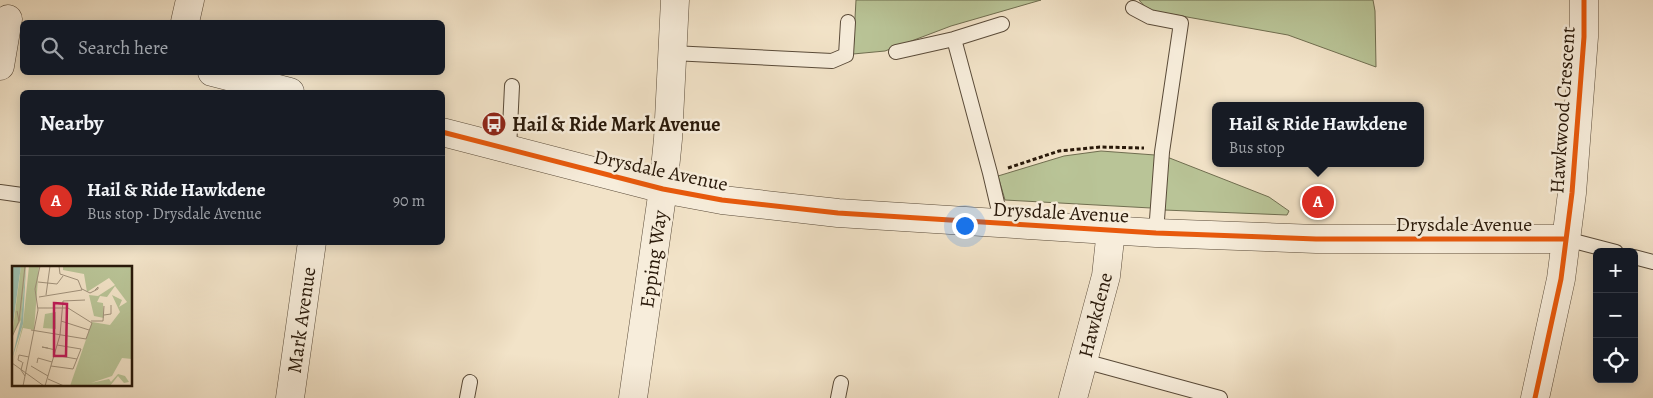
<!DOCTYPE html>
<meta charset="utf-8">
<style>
body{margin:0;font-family:Alegreya,serif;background:#242831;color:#f1f3f6}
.controls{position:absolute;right:15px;bottom:15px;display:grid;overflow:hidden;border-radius:8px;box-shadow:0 2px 12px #0003}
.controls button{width:45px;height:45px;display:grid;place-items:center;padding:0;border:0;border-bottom:1px solid #363941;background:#171b24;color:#f1f3f6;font:25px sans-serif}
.you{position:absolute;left:964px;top:225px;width:18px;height:18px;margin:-12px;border:4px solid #fff;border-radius:50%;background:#1a73e8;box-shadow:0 0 0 8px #1a73e833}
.badge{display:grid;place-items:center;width:32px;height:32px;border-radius:50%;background:#d93025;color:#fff;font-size:16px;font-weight:700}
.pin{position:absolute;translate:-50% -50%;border:2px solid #fff;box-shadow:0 1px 5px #0006}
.popup{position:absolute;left:1212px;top:102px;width:212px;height:65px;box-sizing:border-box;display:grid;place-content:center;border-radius:8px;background:#171b24;filter:drop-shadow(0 1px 4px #0005);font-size:16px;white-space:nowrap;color:#9ea1a6}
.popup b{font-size:19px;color:#f1f3f6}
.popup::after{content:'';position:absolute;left:50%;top:100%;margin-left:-10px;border:10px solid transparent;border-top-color:#171b24}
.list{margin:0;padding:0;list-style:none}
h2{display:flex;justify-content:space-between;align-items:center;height:65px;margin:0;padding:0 20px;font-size:21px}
h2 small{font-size:16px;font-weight:400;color:#9ea1a6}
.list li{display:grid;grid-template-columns:32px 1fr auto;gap:15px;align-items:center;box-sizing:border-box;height:90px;padding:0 20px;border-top:1px solid #363941}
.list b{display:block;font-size:19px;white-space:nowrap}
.list p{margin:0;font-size:16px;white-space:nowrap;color:#9ea1a6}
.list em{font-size:16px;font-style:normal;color:#9ea1a6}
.icon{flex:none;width:28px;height:28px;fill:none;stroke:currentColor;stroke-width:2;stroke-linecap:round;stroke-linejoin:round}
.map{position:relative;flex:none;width:1653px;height:398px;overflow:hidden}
.search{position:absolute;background:#171b24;box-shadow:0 2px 12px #0003;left:20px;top:20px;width:425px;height:55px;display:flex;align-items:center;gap:12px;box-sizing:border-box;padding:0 18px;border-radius:8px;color:#9ea1a6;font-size:19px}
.panel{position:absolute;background:#171b24;box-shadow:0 2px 12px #0003;left:20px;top:90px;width:425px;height:155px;border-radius:8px}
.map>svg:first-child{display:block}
</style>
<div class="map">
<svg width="1653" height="398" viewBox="0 0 1653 398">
<rect width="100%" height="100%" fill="#f2e3c8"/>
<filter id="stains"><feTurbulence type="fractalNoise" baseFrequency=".004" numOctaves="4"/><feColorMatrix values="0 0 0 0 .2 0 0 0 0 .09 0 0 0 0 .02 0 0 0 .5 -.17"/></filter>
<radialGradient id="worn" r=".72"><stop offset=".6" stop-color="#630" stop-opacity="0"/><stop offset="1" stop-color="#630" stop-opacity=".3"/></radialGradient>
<path fill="#b9c497" stroke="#706e50" d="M 856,0 L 1041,0 L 951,26 L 885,51 L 853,54 Z
M 1139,0 L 1373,0 L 1375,11 L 1376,67 L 1288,35 L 1148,10 Z
M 1101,151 L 1155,155 L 1151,208 L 1005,200 L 998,176 L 1064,156 Z
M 1167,157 L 1269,197 L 1289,211 L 1287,215 L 1164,210 Z"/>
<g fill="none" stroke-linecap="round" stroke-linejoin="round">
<defs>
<path id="service" d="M 1133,8 L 1150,17 L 1181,23 L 1162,152 L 1156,233
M 954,39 L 990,173 L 1002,224
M 896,52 L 954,39 L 1002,24
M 672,53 L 832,61 L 846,55 L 848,22
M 509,149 L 512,86
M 0,192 L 22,195
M 1566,239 L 1616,252
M 1634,257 L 1653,262
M 1084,361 L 1220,398
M 467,398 L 470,382
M 838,398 L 841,383"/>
<path id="minor" d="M 185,22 L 190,0
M 0,66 L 8,19
M 212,72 L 290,92
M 442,132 L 663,189 L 722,200 L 838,213 L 1156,233 L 1316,239 L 1566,239
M 290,398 L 312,242
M 633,398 L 663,189 L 668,139 L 675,0
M 1073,398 L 1106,276 L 1111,230
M 1535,398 L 1561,279 L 1572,193 L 1584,37 L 1584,0"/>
</defs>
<use href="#service" stroke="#5a4b39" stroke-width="16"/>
<use href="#minor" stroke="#5a4b39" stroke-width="29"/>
<path stroke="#281809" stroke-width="3" stroke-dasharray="4 2.5" stroke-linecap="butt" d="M 1008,168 L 1059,151 L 1100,147 L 1144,148"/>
<use href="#service" stroke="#f7eddb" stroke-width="14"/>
<use href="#minor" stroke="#f7eddb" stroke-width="28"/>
<defs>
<path id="cycleway" d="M 442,132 L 663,189 L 722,200 L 838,213 L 1156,233 L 1316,239 L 1566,239
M 1535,398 L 1561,279 L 1572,193 L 1584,37 L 1584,0"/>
</defs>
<use href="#cycleway" stroke="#f7eddb" stroke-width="8"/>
<use href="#cycleway" stroke="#e8590c" stroke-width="5"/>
</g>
<defs>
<symbol id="bus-disc" viewBox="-11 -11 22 22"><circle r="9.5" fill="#8f2418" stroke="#f7eddb"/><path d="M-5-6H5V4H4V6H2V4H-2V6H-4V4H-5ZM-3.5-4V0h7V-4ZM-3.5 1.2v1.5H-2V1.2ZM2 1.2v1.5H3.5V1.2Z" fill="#fff"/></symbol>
</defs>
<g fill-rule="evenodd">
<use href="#bus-disc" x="480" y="110" width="28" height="28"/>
</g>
<g text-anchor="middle" stroke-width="5" stroke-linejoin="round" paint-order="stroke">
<g font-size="20" fill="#281809" stroke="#f7eddb">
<text transform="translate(1562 110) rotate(-86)" y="7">Hawkwood Crescent</text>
<text transform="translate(661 170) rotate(12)" y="7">Drysdale Avenue</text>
<text transform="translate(1061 212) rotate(3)" y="7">Drysdale Avenue</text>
<text x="1464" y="231">Drysdale Avenue</text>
<text transform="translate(653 259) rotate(-82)" y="7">Epping Way</text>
<text transform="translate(1095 315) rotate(-76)" y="7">Hawkdene</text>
<text transform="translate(301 320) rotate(-82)" y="7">Mark Avenue</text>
</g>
<g font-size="20" font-weight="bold" fill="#281809" stroke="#f7eddb" text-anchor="start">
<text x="512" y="131">Hail &amp; Ride Mark Avenue</text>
</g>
</g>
<g transform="translate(12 266)">
<rect width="120" height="120" fill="#f2e3c8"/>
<path d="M 9,0 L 14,0 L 9,54 L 0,70 ZM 17,0 L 27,0 L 22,64 L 11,62 L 1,97 L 11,58 ZM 51,0 L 120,0 L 120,93 L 110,92 L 100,110 L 79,117 L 97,113 L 99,116 L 106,108 L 113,110 L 117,116 L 112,117 L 106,110 L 98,120 L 58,120 L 80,56 L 98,59 L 108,46 L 100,29 L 110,34 L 107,41 L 115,36 L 103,20 L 95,31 L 88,30 L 85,36 L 91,37 L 92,52 L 82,50 L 77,29 L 86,30 L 103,19 L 97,12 L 75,26 L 72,8 L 51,4 ZM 44,46 L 44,63 L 31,62 L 33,48 Z" fill="#b9c497"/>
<path d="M 0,0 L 9,0 L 0,65 ZM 14,0 L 11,58 L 0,93 L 9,54 Z" fill="#9cbfb0"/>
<path fill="none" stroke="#a1927c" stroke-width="1" d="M 26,16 L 45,18 L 51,10M 70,23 L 78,27 L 86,23 L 86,21 L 83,24M 34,29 L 38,0M 27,31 L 70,24 L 66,14 L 48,8 L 47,0M 92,49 L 99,48 L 99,39M 7,55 L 13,0M 49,55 L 77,64M 79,55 L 91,55 L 92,40M 19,64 L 74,73 L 80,57 L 56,42 L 26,42M 0,71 L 7,55 L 5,45M 45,79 L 69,83M 36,82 L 30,81 L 44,84M 42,89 L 65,93M 10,96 L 6,94 L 7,89 L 17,91M 11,96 L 9,104 L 13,110M 0,97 L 32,120M 25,97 L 26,92 L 40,96M 19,100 L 36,110M 39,100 L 61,103 L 69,83M 36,113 L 52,120M 11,120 L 26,44 L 23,23 L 28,0M 33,120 L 48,69 L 51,35 L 73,34"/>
<path fill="#c2185b" fill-opacity="0.15" stroke="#c2185b" stroke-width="2.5" d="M 42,37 L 55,38 L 54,90 L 42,90 Z"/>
<rect width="120" height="120" fill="none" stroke="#281809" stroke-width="2.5"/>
</g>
<rect width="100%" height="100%" filter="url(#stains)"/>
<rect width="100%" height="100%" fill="url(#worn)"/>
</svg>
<div class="controls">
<button>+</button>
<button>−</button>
<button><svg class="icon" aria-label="locate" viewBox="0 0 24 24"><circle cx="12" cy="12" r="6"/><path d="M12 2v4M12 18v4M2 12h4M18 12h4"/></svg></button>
</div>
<div class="you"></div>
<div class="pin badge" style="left:1318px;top:202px">A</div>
<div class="popup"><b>Hail &amp; Ride Hawkdene</b>Bus stop</div>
<div class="search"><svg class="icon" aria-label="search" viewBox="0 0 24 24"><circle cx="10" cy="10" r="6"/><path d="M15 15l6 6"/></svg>Search here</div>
<section class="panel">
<h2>Nearby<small></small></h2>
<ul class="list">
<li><span class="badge">A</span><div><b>Hail &amp; Ride Hawkdene</b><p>Bus stop · Drysdale Avenue</p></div><em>90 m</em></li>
</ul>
</section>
</div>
